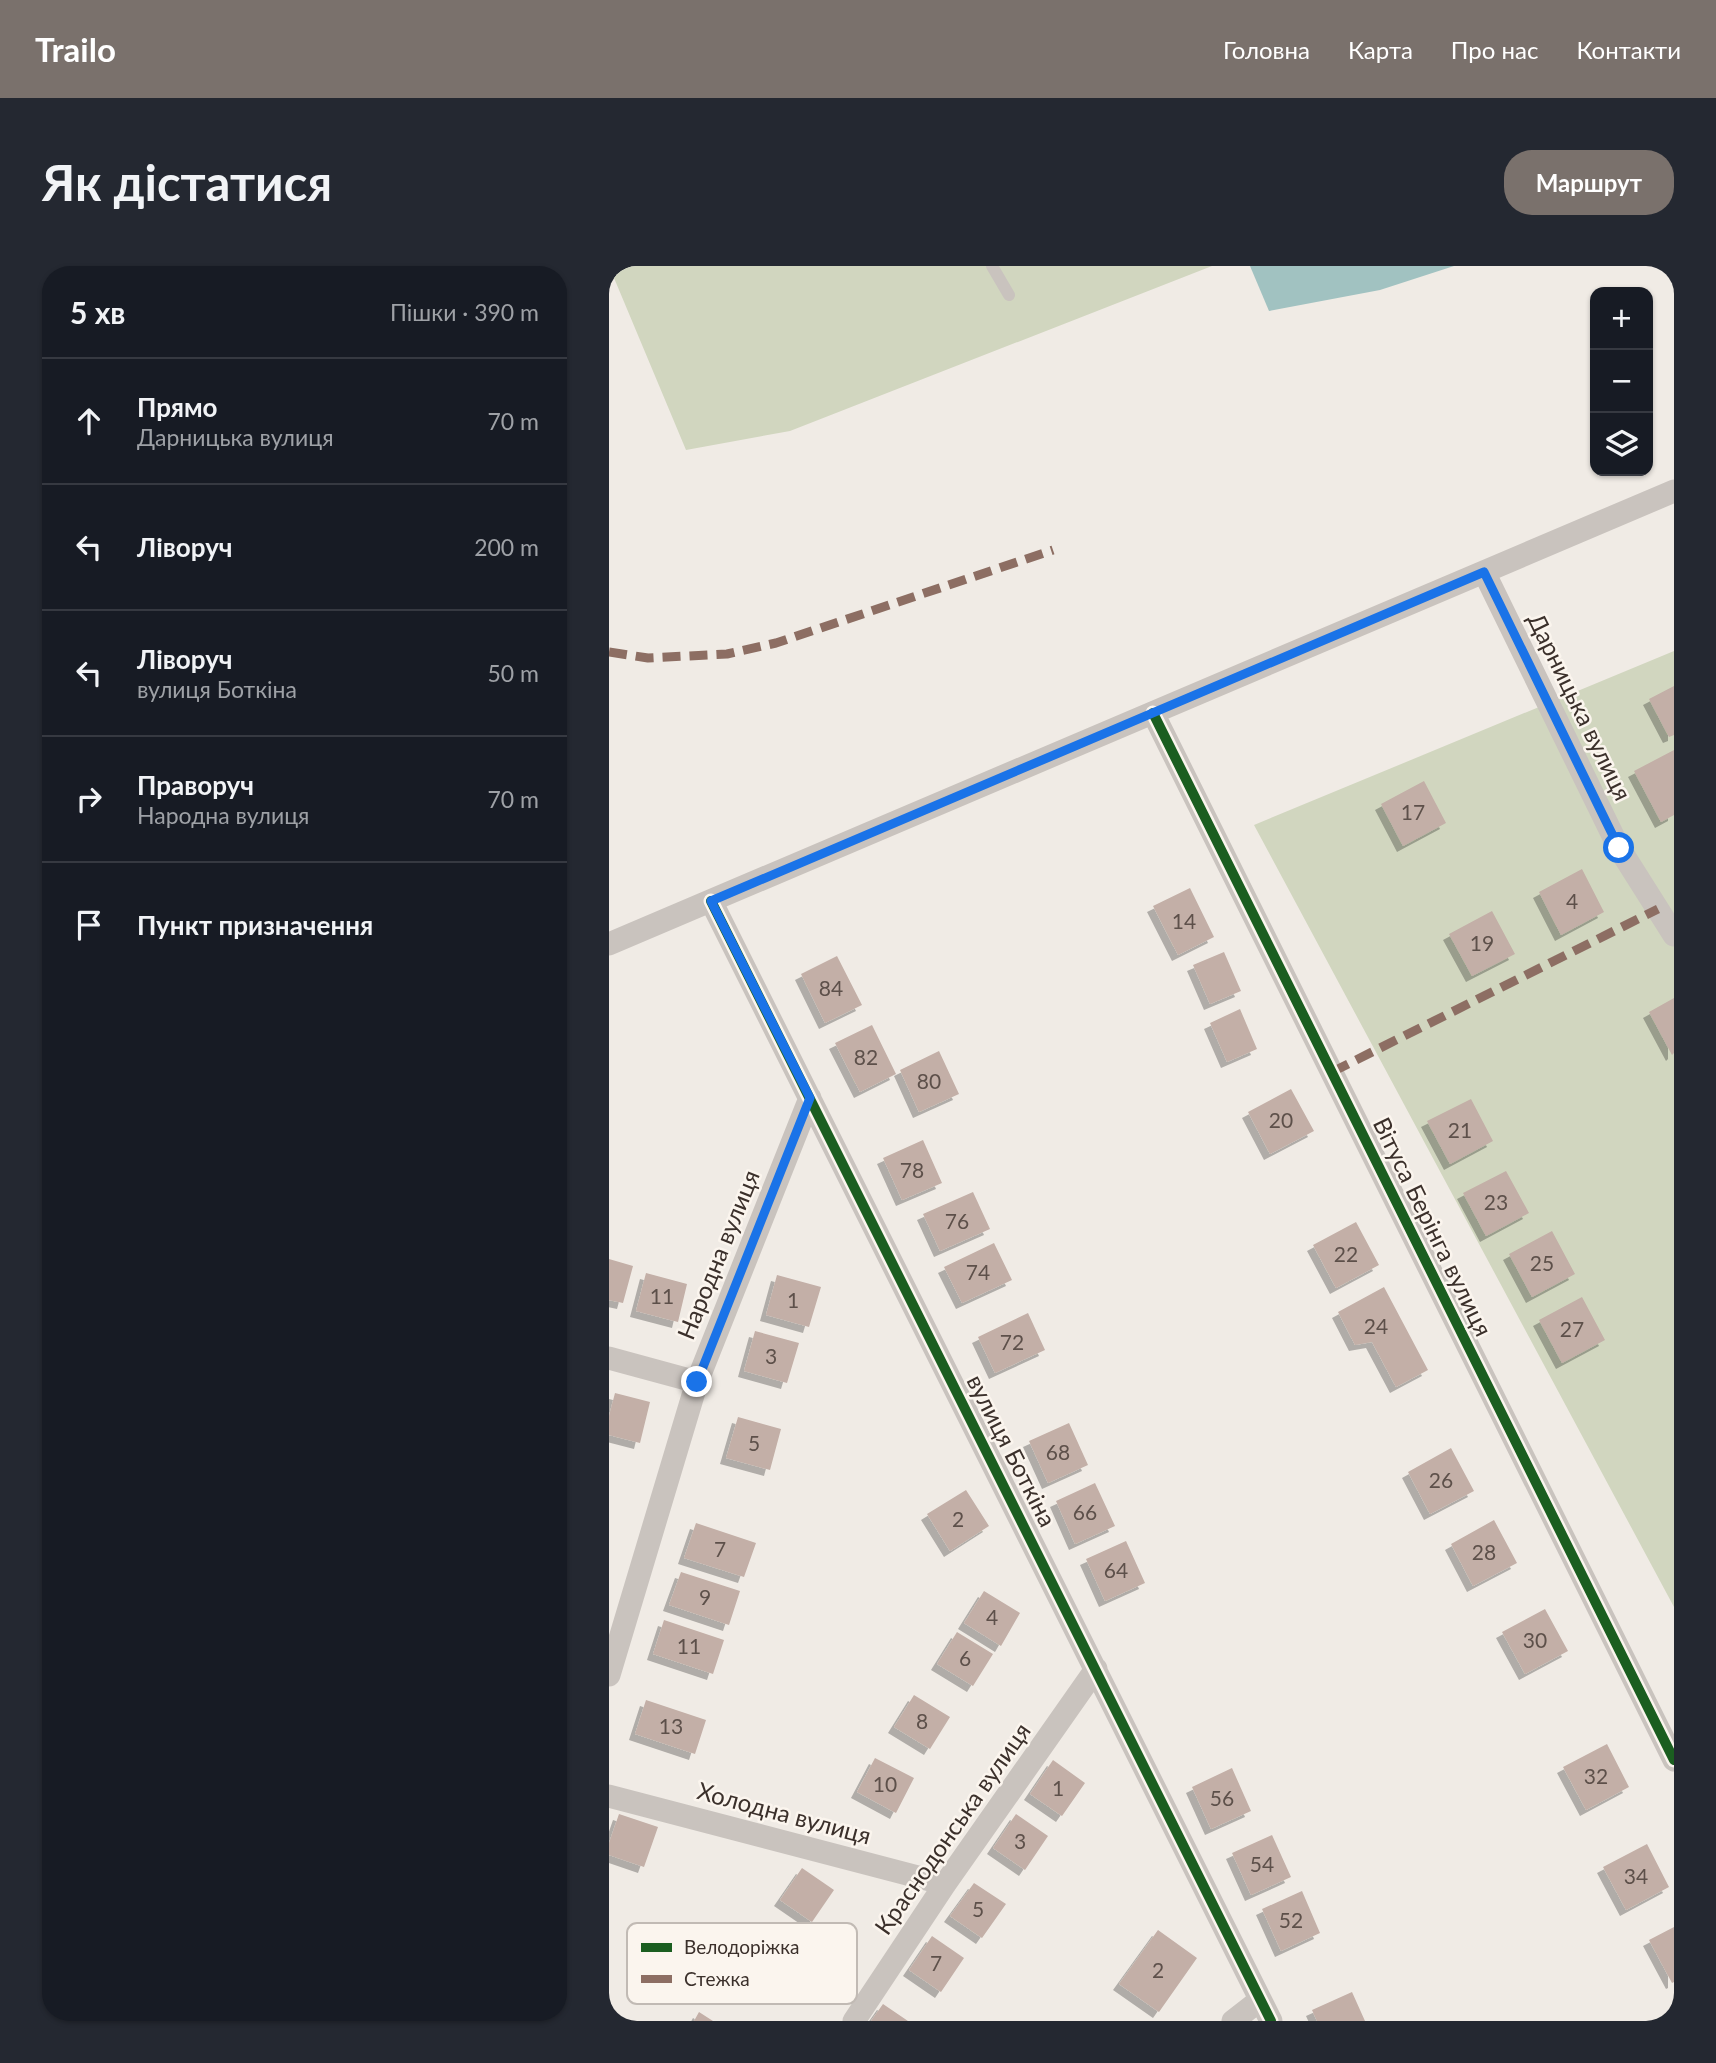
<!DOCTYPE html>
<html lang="uk">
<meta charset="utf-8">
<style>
body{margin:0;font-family:Lato,sans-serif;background:#242831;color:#f1f3f6}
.controls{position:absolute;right:21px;top:21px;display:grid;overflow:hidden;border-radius:14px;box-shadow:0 2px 5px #0004}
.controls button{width:63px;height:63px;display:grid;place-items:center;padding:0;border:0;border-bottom:2px solid #363941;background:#171b24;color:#f1f3f6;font:35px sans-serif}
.stop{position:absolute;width:21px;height:21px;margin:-16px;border:5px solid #1a73e8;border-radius:50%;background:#fff}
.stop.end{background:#1a73e8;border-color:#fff;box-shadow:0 2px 7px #0008}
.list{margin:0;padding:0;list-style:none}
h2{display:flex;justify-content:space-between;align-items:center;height:91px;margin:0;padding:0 28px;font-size:30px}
h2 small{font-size:23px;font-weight:400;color:#9ea1a6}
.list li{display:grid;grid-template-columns:46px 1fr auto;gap:21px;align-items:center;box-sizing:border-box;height:126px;padding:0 28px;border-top:2px solid #363941}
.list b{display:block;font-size:26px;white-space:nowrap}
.list p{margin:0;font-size:23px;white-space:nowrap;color:#9ea1a6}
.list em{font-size:23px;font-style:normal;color:#9ea1a6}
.icon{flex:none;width:38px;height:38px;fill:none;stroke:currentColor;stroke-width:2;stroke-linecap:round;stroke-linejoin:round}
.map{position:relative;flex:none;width:1065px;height:1755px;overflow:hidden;border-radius:28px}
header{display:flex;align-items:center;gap:42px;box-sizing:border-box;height:98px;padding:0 35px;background:#7a716c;color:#fff}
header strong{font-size:33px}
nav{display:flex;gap:38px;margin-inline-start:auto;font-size:24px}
.intro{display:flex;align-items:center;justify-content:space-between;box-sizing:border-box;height:168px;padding:0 42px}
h1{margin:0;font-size:49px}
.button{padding:18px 32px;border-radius:28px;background:#7a716c;color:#fff;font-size:24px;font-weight:700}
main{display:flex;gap:42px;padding:0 42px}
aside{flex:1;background:#171b24;border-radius:28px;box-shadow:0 2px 5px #0004}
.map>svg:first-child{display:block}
</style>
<header>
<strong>Trailo</strong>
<nav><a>Головна</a><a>Карта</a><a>Про нас</a><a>Контакти</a></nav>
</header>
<div class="intro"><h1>Як дістатися</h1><a class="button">Маршрут</a></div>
<main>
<aside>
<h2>5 хв<small>Пішки · 390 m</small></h2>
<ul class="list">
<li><svg class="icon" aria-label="ahead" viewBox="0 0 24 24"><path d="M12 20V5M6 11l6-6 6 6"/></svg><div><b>Прямо</b><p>Дарницька вулиця</p></div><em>70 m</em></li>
<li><svg class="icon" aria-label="left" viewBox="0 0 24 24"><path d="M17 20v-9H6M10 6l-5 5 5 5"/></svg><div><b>Ліворуч</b></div><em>200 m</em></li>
<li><svg class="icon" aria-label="left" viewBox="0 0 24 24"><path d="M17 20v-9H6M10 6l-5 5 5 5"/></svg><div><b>Ліворуч</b><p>вулиця Боткіна</p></div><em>50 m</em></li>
<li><svg class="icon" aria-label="right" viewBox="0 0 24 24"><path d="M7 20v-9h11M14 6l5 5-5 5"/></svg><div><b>Праворуч</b><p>Народна вулиця</p></div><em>70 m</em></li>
<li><svg class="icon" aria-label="arrive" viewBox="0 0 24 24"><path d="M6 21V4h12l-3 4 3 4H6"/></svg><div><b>Пункт призначення</b></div></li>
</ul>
</aside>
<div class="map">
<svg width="1065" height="1755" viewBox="0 0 1065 1755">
<defs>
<filter id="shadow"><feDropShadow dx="-6" dy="6" stdDeviation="0" flood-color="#0004"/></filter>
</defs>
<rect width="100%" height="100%" fill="#f0ebe5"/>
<path fill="#d1d6bf" d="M 0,0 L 603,0 L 181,165 L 77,184 Z
M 1065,385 L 1065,1341 L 645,559 Z"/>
<path fill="#a1c2c1" d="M 641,0 L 845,0 L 771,24 L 660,45 Z"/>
<path fill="#c3afa7" filter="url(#shadow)" d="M 1065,420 L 1065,469 L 1060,471 L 1040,433 Z
M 1065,484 L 1065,549 L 1052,556 L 1025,505 Z
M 815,515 L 837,557 L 794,580 L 772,538 Z
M 973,603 L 995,646 L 952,669 L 930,626 Z
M 581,622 L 605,671 L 569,689 L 544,640 Z
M 883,645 L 906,688 L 863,710 L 840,668 Z
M 615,686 L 632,725 L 601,738 L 584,699 Z
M 228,690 L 253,739 L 216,757 L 192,708 Z
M 1065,732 L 1065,787 L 1063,789 L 1040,746 Z
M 631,743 L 648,783 L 618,796 L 601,757 Z
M 263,759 L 287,808 L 251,826 L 226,777 Z
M 330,785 L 350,828 L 310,846 L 291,804 Z
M 682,823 L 705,865 L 661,888 L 639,846 Z
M 862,833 L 884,875 L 841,898 L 818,855 Z
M 314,874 L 333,917 L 293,934 L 274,892 Z
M 897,905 L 920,947 L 877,970 L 854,927 Z
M 364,926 L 381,963 L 331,985 L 314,948 Z
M 747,956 L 770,999 L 727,1022 L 704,979 Z
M 943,965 L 966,1008 L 923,1031 L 900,988 Z
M 385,977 L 403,1014 L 353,1037 L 335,1001 Z
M 0,993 L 24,1000 L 14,1037 L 0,1034 Z
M 37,1007 L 78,1018 L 69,1056 L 27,1045 Z
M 168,1009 L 212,1021 L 200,1061 L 157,1049 Z
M 775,1021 L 819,1104 L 787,1121 L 763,1076 L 746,1079 L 729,1046 Z
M 973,1031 L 996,1074 L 953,1097 L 930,1054 Z
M 419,1047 L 436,1084 L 386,1107 L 369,1071 Z
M 146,1065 L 190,1077 L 178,1117 L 135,1105 Z
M 6,1127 L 41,1136 L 31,1177 L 0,1169 L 0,1150 Z
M 129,1151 L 172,1163 L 161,1204 L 117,1192 Z
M 460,1157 L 479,1199 L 439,1217 L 420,1175 Z
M 842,1182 L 865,1225 L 821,1248 L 799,1206 Z
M 486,1217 L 506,1260 L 466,1278 L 447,1235 Z
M 357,1224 L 380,1260 L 341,1285 L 318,1248 Z
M 885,1254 L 908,1297 L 864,1320 L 842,1278 Z
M 87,1257 L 147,1277 L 135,1311 L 75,1292 Z
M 517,1275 L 536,1317 L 496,1335 L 477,1293 Z
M 72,1306 L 131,1325 L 120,1359 L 60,1339 Z
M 375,1325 L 411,1347 L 392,1380 L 355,1357 Z
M 936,1343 L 959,1385 L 916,1408 L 893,1366 Z
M 55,1354 L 115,1374 L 104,1408 L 44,1388 Z
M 348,1366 L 384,1388 L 364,1420 L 328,1398 Z
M 305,1429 L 341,1451 L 321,1483 L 285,1461 Z
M 37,1434 L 97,1454 L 86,1488 L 26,1468 Z
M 998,1478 L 1020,1521 L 977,1544 L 954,1501 Z
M 266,1492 L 305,1512 L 287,1547 L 248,1526 Z
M 444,1494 L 476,1517 L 453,1550 L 421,1528 Z
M 623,1502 L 642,1545 L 602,1563 L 583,1521 Z
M 10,1548 L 49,1561 L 35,1601 L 0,1589 L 0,1577 Z
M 407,1548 L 439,1570 L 416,1604 L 384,1582 Z
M 663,1569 L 682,1611 L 642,1629 L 623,1587 Z
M 1038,1578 L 1060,1621 L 1017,1644 L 994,1601 Z
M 193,1602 L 225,1624 L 203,1656 L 171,1634 Z
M 365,1617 L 397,1638 L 373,1672 L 341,1650 Z
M 693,1625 L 711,1667 L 672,1685 L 653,1643 Z
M 1065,1661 L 1065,1716 L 1063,1717 L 1040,1674 Z
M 549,1664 L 588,1692 L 550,1746 L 510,1718 Z
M 323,1670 L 355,1692 L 332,1726 L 300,1704 Z
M 743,1726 L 756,1755 L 708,1755 L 703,1744 Z
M 274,1738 L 299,1755 L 262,1755 Z
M 90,1746 L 104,1755 L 85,1755 Z"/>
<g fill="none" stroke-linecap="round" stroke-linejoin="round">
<path stroke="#c9c3be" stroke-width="12" d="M 383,0 L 400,29"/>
<path stroke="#c9c3be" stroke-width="23" d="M 875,306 L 1010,582 L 1065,669
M 544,447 L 1065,1494
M 102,635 L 662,1755
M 0,678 L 1065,225
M 0,1092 L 88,1116
M 0,1409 L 88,1116 L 201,832
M 0,1530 L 336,1618
M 245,1755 L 336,1618 L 487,1403
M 624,1755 L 651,1734"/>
<path stroke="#8d6e63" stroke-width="9" stroke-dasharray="18 9" stroke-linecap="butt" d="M 0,386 L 39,392 L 118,388 L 167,377 L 444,284
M 723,806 L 1049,643"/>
<defs>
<path id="cycleway" d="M 544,447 L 1065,1494
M 102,635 L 662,1755"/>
</defs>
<use href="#cycleway" stroke="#fbf5ee" stroke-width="15"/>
<use href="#cycleway" stroke="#1b5e20" stroke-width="10"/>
</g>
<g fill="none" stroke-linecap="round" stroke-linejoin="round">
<path stroke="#1a73e8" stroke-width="9" d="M 88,1116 L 201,832 L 102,635 L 875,306 L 1010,582"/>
</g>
<g text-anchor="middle" stroke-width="5" stroke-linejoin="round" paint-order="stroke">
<g font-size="21" fill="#5d504a">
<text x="804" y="554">17</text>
<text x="963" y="643">4</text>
<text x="575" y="663">14</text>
<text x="873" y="685">19</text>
<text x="222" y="730">84</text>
<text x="257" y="799">82</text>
<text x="320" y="823">80</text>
<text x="672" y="862">20</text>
<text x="851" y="872">21</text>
<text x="303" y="912">78</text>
<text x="887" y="944">23</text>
<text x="348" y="963">76</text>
<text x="737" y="996">22</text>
<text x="933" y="1005">25</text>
<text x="369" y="1014">74</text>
<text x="53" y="1038">11</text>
<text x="184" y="1042">1</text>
<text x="767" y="1068">24</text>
<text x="963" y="1071">27</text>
<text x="403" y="1084">72</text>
<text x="162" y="1098">3</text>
<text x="145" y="1185">5</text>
<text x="449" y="1194">68</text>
<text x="832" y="1222">26</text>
<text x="476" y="1254">66</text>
<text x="349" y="1261">2</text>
<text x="111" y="1291">7</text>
<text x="875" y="1294">28</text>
<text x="507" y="1312">64</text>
<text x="96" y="1339">9</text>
<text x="383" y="1359">4</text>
<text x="926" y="1382">30</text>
<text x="80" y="1388">11</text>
<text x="356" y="1400">6</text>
<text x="313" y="1463">8</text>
<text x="62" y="1468">13</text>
<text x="987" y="1518">32</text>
<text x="276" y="1526">10</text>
<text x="449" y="1530">1</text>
<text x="613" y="1540">56</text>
<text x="411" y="1583">3</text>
<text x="653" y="1606">54</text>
<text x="1027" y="1618">34</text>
<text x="369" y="1651">5</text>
<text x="682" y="1662">52</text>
<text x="327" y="1705">7</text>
<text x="549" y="1712">2</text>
</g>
<g font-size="24" fill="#3b302b" stroke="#fbf5ee">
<text transform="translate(970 441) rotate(64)" y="8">Дарницька вулиця</text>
<text transform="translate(823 961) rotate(64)" y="8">Вітуса Берінга вулиця</text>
<text transform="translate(110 989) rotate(-68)" y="8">Народна вулиця</text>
<text transform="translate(402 1185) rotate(63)" y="8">вулиця Боткіна</text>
<text transform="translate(175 1548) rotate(15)" y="8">Холодна вулиця</text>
<text transform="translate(344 1563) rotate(-55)" y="8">Краснодонська вулиця</text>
</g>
</g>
<rect x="18" y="1657" width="230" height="81" rx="10" fill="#fbf5ee" stroke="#c1bab4" stroke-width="2"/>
<rect x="32" y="1677" width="31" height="9" fill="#1b5e20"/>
<rect x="32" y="1709" width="31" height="8" fill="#8d6e63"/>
<g font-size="19" fill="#3b302b">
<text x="75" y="1688">Велодоріжка</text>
<text x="75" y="1720">Стежка</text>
</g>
</svg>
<div class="controls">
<button>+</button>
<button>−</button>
<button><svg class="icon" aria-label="layers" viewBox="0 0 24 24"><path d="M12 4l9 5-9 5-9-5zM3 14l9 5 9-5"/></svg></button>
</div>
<div class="stop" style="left:1010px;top:582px"></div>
<div class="stop end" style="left:88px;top:1116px"></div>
</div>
</main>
